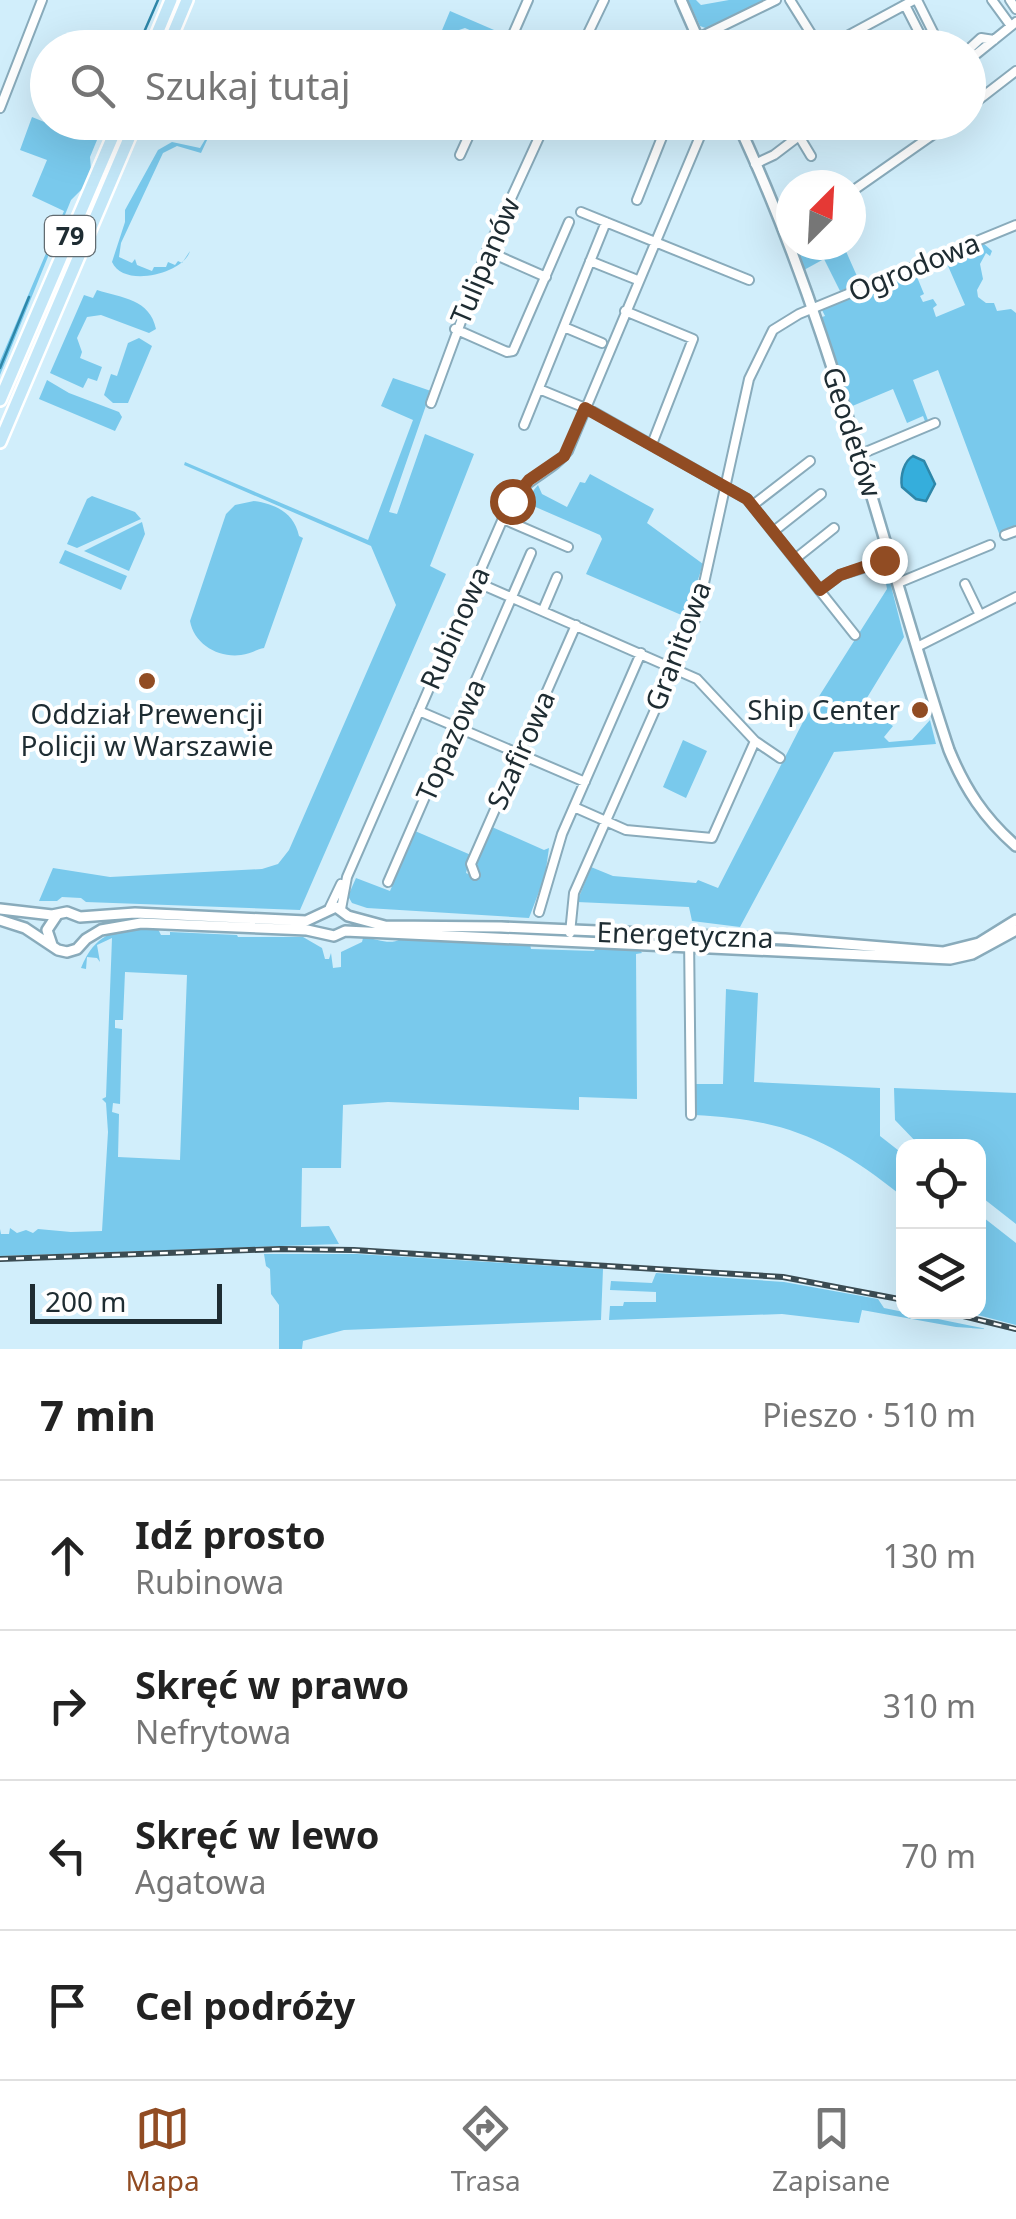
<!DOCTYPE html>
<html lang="pl">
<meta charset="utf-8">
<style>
body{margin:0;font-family:"Noto Sans",sans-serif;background:#f6f6f6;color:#222}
.controls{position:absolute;right:30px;bottom:30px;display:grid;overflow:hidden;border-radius:20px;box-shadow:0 10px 40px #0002}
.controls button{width:90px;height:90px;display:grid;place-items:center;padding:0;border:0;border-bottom:2px solid #e0e0e0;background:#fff;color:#222;font:50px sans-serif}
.compass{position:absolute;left:776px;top:170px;width:90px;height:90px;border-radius:50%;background:#fff;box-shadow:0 10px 40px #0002;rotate:24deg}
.scale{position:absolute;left:30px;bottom:25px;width:192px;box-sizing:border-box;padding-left:10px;border:5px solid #1e2c32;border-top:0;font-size:28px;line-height:35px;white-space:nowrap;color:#1e2c32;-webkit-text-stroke:8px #fff;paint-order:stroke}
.stop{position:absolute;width:30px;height:30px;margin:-22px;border:8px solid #914c23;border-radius:50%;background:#fff}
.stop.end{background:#914c23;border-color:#fff;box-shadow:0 2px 10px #0008}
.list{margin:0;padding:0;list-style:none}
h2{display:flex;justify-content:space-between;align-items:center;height:130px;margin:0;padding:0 40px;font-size:42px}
h2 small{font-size:32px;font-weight:400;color:#767676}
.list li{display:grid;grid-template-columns:65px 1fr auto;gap:30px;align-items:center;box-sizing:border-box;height:150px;padding:0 40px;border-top:2px solid #e0e0e0}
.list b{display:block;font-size:38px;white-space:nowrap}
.list p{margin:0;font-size:32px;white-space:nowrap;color:#767676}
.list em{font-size:32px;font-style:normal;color:#767676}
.icon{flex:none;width:55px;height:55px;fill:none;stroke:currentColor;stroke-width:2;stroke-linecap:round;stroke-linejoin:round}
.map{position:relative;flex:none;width:1016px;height:1349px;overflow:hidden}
.search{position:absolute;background:#fff;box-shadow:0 10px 40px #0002;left:30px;right:30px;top:30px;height:110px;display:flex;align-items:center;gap:25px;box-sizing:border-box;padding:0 35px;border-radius:55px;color:#767676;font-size:38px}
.sheet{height:730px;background:#fff}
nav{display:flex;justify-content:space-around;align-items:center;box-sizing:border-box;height:140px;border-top:2px solid #e0e0e0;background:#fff;font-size:28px;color:#767676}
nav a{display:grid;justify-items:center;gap:5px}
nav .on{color:#914c23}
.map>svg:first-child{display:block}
</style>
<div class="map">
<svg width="1016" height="1349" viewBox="0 0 1016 1349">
<rect width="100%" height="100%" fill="#d1eefb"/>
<path fill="#79c9ec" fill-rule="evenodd" d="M 688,0 L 696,0 L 701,5 L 729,0 L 768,0 L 708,29 L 700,26 Z
M 450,11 L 508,36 L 503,47 L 495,47 L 497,42 L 465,28 L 459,30 L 452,47 L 435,47 Z
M 32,117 L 59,128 L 62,123 L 104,123 L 90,157 L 91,170 L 83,188 L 71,200 L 0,375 L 0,361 L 64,211 L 32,196 L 47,160 L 20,150 Z
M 215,123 L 201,153 L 177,146 L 163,153 L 121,243 L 119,257 L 132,263 L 135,259 L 137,265 L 152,271 L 154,267 L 166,267 L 168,262 L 175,265 L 178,261 L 182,263 L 190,251 C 184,273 124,289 112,262 L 125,222 L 125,210 L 158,150 L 172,142 L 200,148 Z
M 983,243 L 992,251 L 990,256 L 986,253 L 980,264 L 983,279 L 977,290 L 978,297 L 986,303 L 994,303 L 997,311 L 1011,309 L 1016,313 L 1016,529 L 1000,536 L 938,370 L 913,380 L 929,423 L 926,424 L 923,416 L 907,423 L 893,389 L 850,407 L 819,318 L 825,316 L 822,310 L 915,272 L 924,294 L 920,296 L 923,302 L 933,299 L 937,305 L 933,308 L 936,317 L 965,305 L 945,259 Z
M 850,245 L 845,249 L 860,283 L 840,291 L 824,259 L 804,270 L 797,246 Z
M 97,290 C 122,298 150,299 156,329 L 149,333 L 101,315 L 87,317 L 77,338 L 82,352 L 80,358 L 102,367 L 97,381 L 88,378 L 83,388 L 50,373 L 84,295 L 93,298 Z
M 139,338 L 152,346 L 128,403 L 113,403 L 104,395 L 111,374 L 117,376 L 128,343 Z
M 393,378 L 431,391 L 389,512 L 397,514 L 425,434 L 474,454 L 430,566 L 446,574 L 300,910 L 86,902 L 81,898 L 62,897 L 57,901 L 39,901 L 53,868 L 110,877 L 262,869 L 278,864 L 289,850 L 396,605 L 371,546 L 184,465 L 185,462 L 368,540 L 413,420 L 381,406 Z
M 47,380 L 69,393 L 119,412 L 122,417 L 115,431 L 39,399 Z
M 590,474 L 654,509 L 647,523 L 703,564 L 686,617 L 586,574 L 602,539 L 600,535 L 524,502 L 538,485 L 542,494 L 567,507 L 580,482 L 585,483 Z
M 92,496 L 135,512 L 141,519 L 77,548 L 67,544 L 87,499 Z
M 254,501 C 276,504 294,513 299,536 L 303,538 L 264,648 C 257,649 250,654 241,655 C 218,658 194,644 190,621 L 226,514 L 235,505 Z
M 142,522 L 145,534 L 129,571 L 84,551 Z
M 65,550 L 127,576 L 121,590 L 59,563 Z
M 886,566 L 904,637 L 862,706 L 893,726 L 884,737 L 889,742 L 912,740 L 930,720 L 936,744 L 834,752 L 740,927 L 692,921 L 689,907 L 577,902 L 591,867 L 613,876 L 696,883 L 698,880 L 718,888 L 804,720 L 887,589 L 883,567 Z
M 683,740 L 707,751 L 686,798 L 663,787 Z
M 492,827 L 544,850 L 549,848 L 545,876 L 529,918 L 367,908 L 352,903 L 348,896 L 356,878 L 390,891 L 415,831 L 471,855 L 466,873 L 476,877 L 479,870 L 475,865 Z
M 147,929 L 158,929 L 161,935 L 170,935 L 170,932 L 237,935 L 238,937 L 303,937 L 322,948 L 325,959 L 329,959 L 331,953 L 333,968 L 341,967 L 341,952 L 362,942 L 363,938 C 379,938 388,946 401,939 L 530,944 L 531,949 L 594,951 L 597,946 L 638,948 L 642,953 L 636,954 L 637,1099 L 579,1097 L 579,1110 L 388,1102 L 343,1105 L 341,1168 L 302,1168 L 301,1227 L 329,1226 L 339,1244 L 0,1256 L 0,1229 L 1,1234 L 9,1234 L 10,1228 L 17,1233 L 26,1230 L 33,1233 L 38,1229 L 71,1232 L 102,1231 L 108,1132 L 106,1103 L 102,1099 L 106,1097 L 112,938 L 97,945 L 100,962 L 97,958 L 87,957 L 86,969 L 81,968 C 95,934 114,929 147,929 ZM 125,972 L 187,975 L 180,1160 L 118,1157 L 119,1114 L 112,1112 L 113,1103 L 120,1104 L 122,1029 L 115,1028 L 115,1020 L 123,1020 Z
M 726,989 L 758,993 L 754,1082 L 880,1088 L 880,1136 L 903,1154 L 903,1197 C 832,1140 785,1119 694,1115 L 695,1084 L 723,1084 Z
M 894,1088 L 1016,1093 L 1016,1224 L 979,1195 L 978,1146 L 920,1146 L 895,1120 Z
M 979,1214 L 1016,1243 L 1016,1325 L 966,1312 L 978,1312 Z
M 264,1254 L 357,1254 L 603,1269 L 601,1320 L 344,1330 L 303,1341 L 302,1349 L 279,1349 L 279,1305 L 271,1294 L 270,1269 L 266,1266 Z
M 656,1273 L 784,1282 L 878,1299 L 884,1308 L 987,1329 L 956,1327 L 862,1310 L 859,1323 L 782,1314 L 609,1320 L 610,1306 L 623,1306 L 624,1302 L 656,1302 L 656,1292 L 610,1290 L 611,1281 L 652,1283 Z"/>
<path fill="#35aedc" stroke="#2e87a9" stroke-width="2.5" d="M 913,456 L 924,461 L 935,484 L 926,501 L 916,499 L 902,487 C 900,476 904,461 913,456 Z"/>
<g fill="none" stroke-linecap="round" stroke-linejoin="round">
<path stroke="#2e87a9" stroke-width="2.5" d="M 138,46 L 158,0
M 0,368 L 29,297"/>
<defs>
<path id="minor" d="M 790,0 L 820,48
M 917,0 L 941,48
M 992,0 L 1011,26
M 1010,0 L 1016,9
M 905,5 L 927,48
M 698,38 L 776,0
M 507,48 L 528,0
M 581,48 L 604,0
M 825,48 L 914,0
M 974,56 L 1016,22
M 974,56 L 969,49 L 981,38 L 994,40
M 0,108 L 42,0
M 968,108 L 1016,71
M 460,155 L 475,122
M 755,164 L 774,155 L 799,136 L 811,156
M 851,192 L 951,122
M 637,200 L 668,122
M 581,212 L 749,280
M 487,251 L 546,277
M 590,261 L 635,279
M 625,311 L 693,339 L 652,444
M 564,327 L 602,343
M 455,329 L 507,352 L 513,351 L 569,222
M 539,389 L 590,410 L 747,499 L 855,635
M 431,403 L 487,251 L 546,122
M 524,425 L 606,222
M 861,454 L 935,423
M 753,505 L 810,461
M 503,519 L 568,547
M 774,531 L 821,494
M 1005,535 L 1016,531
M 795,559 L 834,528
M 476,582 L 697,679 L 755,741 L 780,758
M 898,583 L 990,545
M 965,584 L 980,615
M 820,590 L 840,575 L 892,559
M 543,610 L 557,577
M 917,647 L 1016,597
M 419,711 L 585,782
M 574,807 L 626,830 L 712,838 L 755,741
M 475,875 L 471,864 L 576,625
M 388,882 L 531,553
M 330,907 L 341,884
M 341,909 L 347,877 L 508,507 C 524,477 550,475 568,451 L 706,122
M 539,912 L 562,834 L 641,653
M 570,933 L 574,893 L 697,615 L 749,379 L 773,330 L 799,314 L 1016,225
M 689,935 L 691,1115"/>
<path id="tertiary" d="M 681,0 L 702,48
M 737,122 C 832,323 880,541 949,750 C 965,789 984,818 1016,846
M 0,909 L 52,915 L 67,912 L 80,917 L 135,913 L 306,921 L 336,907 L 348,916 L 385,926 L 501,927 L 785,939 L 943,952 L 979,943 L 1016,920
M 0,920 L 25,928 L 58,950 L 67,952 L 77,949 L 86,939 L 101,930 L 141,923 L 307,930 L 334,936 L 345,931 L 950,959 L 972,954 L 1016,930
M 52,945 L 47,930 L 57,915"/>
<path id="primary" d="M 151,48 L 171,0
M 167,48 L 187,0
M 0,400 L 119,122
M 0,442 L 136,122"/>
</defs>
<use href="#minor" stroke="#89abbb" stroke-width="12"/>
<use href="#tertiary" stroke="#89abbb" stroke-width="14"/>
<use href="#primary" stroke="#fff" stroke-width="16"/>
<use href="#minor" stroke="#fff" stroke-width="8"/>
<use href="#tertiary" stroke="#fff" stroke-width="9"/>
<use href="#primary" stroke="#c3e7f8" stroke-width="11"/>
<defs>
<path id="rail" d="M 0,1259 L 280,1249 L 354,1250 L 783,1277 L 904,1300
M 947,1312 L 1016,1329"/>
</defs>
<use href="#rail" stroke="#3b4c53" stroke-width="6"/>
<use href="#rail" stroke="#fff" stroke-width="2.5" stroke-dasharray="8" stroke-linecap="butt"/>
</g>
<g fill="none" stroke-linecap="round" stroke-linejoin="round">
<path stroke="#914c23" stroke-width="12" d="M 512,501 L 529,480 L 564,456 L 585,408 L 747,499 L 820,590 L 840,575 L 884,560"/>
</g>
<g fill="#914c23" stroke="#fff" stroke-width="4">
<circle cx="147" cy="681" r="10"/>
<circle cx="920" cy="710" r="10"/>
</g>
<g text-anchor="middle" stroke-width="8" stroke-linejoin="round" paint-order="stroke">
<rect fill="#fff" stroke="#626b70" stroke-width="2.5" x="45" y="216" width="50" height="40" rx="8"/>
<g font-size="25" font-weight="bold" fill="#1e2c32">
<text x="70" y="245">79</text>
</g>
<g font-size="28" fill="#1e2c32" stroke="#fff">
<text transform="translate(485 261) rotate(-67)" y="10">Tulipanów</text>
<text transform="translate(914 267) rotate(-22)" y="10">Ogrodowa</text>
<text transform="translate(852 432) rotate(72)" y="10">Geodetów</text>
<text transform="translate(455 628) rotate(-66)" y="10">Rubinowa</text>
<text transform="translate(678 646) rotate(-69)" y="10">Granitowa</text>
<text transform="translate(451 740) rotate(-66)" y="10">Topazowa</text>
<text transform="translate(521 750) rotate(-66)" y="10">Szafirowa</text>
<text transform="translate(685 935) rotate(2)" y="10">Energetyczna</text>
</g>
<g font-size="28" fill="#1e2c32" stroke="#fff" text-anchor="end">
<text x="900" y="720">Ship Center</text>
<text x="147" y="724" text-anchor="middle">Oddział Prewencji<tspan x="147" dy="32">Policji w Warszawie</tspan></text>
</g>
</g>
</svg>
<div class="controls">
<button><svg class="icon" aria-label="locate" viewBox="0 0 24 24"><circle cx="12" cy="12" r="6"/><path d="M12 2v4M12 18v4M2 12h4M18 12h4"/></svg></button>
<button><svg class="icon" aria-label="layers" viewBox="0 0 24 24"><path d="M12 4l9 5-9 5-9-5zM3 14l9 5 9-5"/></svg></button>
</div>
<svg class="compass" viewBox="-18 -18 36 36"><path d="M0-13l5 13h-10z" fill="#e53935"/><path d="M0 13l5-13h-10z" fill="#767676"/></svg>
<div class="scale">200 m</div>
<div class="stop" style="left:512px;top:501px"></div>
<div class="stop end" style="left:884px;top:560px"></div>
<div class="search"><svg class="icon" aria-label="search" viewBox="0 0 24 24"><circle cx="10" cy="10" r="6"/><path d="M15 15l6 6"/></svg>Szukaj tutaj</div>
</div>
<section class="sheet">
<h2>7 min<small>Pieszo · 510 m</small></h2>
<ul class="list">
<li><svg class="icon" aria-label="ahead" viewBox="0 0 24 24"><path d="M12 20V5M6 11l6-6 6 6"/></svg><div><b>Idź prosto</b><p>Rubinowa</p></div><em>130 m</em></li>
<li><svg class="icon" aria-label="right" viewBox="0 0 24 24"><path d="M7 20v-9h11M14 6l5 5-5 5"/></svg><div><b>Skręć w prawo</b><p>Nefrytowa</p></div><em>310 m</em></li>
<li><svg class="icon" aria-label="left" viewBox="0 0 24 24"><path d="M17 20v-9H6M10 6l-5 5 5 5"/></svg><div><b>Skręć w lewo</b><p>Agatowa</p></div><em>70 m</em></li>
<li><svg class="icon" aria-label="arrive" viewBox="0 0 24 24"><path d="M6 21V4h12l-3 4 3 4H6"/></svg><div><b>Cel podróży</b></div></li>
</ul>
</section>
<nav>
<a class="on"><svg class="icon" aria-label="map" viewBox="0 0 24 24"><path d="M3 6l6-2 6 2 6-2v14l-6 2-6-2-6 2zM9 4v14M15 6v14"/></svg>Mapa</a>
<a><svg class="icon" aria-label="directions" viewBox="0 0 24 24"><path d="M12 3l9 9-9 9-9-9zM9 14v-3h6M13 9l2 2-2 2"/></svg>Trasa</a>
<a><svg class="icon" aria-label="saved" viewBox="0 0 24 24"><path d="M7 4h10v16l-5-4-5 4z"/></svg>Zapisane</a>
</nav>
